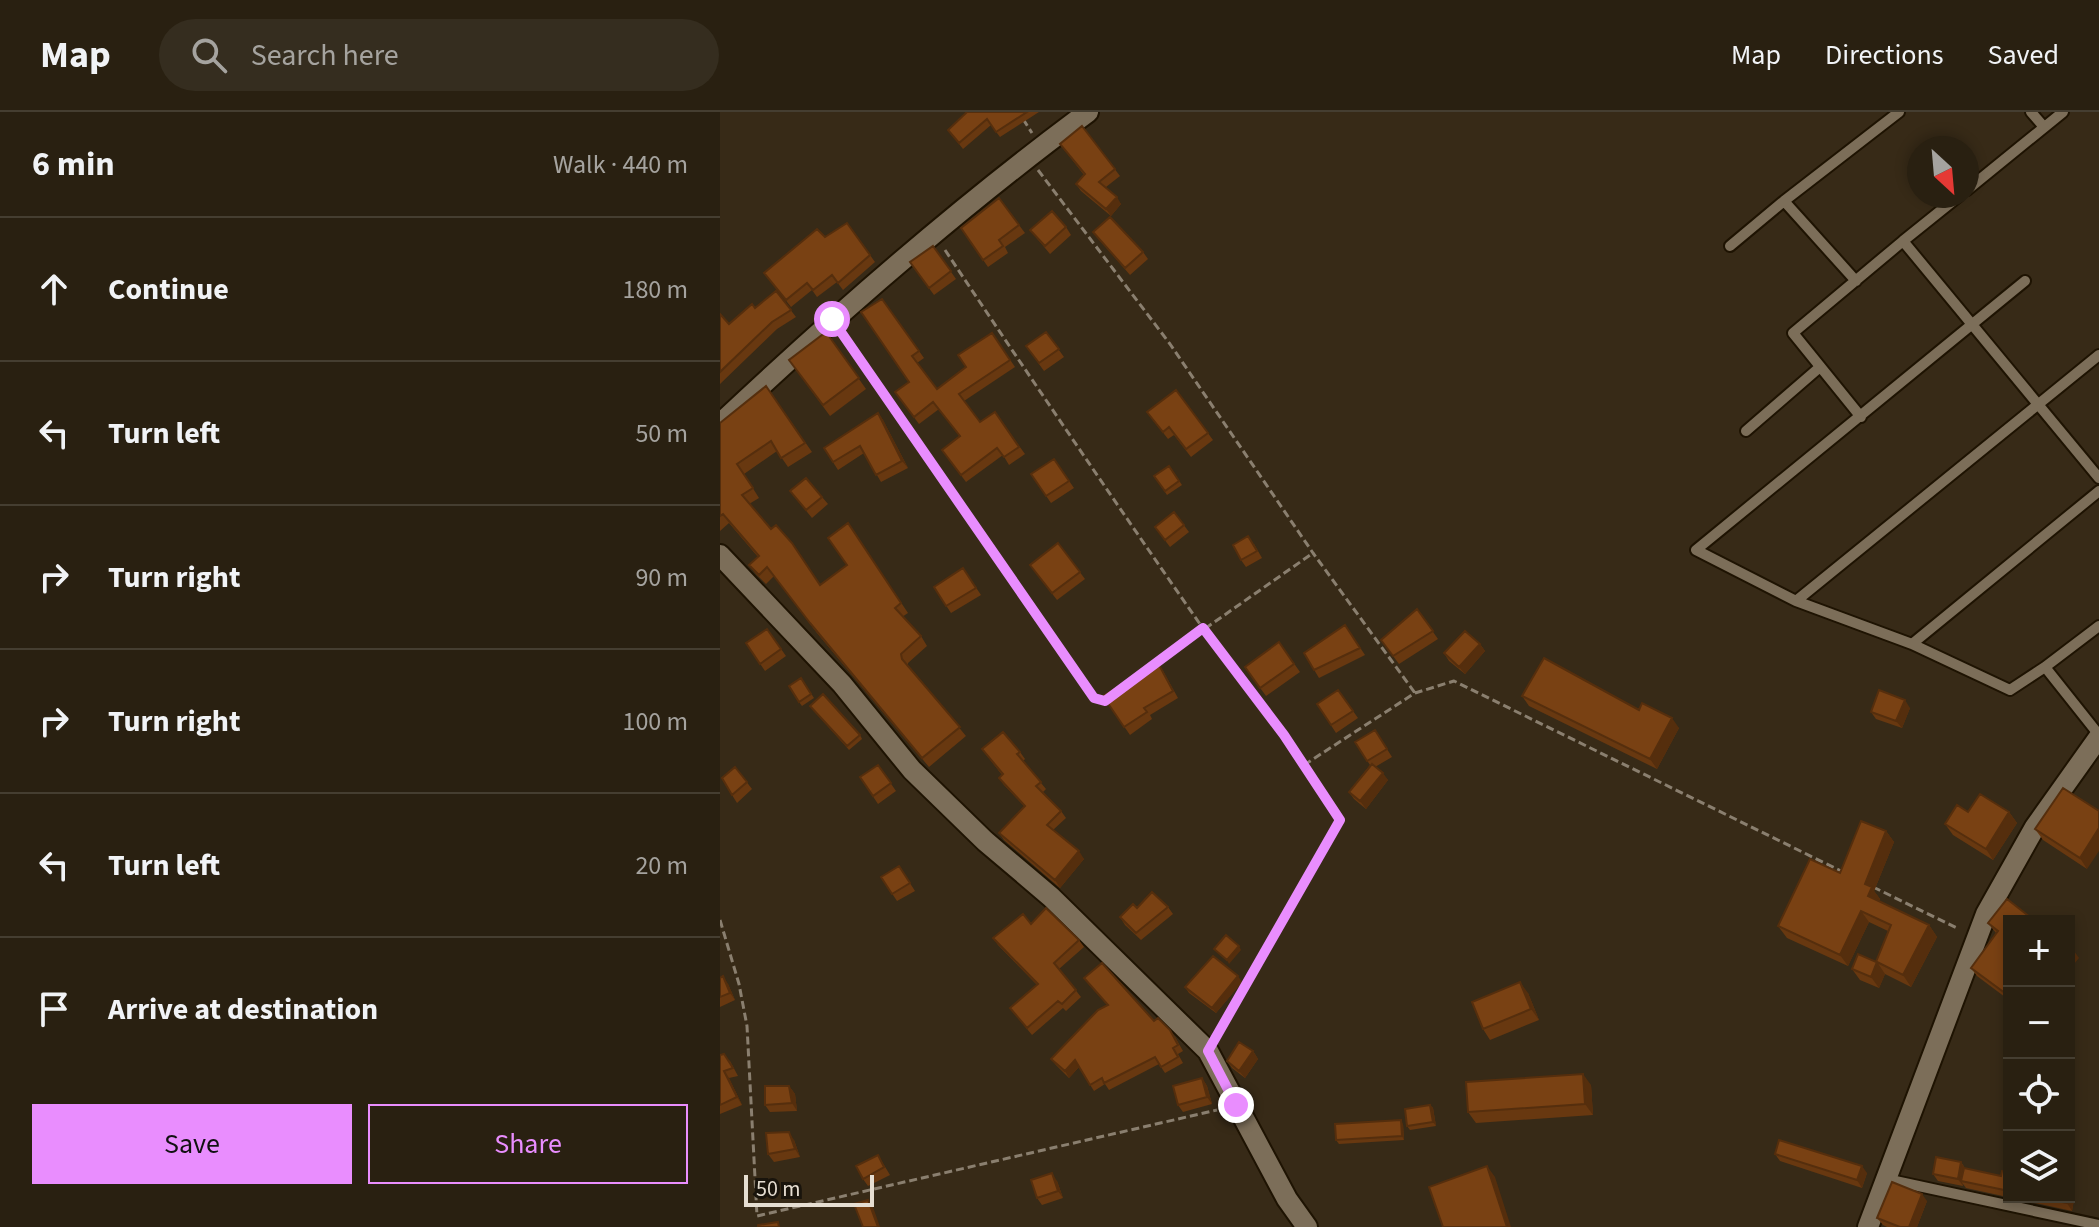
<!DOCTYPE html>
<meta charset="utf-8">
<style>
body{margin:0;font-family:"Source Sans 3",sans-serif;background:#352d1f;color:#f1f3f6}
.controls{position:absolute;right:24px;bottom:24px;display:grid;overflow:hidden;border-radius:0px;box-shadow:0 4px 12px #0003}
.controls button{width:72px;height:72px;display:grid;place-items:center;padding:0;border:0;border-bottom:2px solid #453e31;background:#292011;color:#f1f3f6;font:40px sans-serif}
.compass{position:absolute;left:1187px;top:24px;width:72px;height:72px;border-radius:50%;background:#292011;box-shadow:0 4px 12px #0003;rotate:154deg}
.scale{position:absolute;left:24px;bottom:20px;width:130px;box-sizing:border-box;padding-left:8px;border:4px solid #e6ded2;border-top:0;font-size:22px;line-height:28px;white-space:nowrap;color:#e6ded2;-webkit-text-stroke:6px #19140c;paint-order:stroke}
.stop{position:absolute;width:24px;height:24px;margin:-18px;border:6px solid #e98dfe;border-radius:50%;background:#fff}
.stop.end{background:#e98dfe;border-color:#fff;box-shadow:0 2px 8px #0008}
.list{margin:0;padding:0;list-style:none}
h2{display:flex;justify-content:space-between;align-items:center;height:104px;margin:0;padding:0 32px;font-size:34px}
h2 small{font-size:26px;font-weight:400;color:#a5a39f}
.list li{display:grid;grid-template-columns:52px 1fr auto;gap:24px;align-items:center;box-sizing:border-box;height:144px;padding:0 32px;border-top:2px solid #453e31}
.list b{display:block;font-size:30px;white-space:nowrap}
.list em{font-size:26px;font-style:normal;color:#a5a39f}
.actions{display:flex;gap:16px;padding:24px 32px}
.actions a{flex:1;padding:18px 0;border:2px solid #e98dfe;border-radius:0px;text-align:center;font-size:28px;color:#e98dfe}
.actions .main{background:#e98dfe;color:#111}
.icon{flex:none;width:44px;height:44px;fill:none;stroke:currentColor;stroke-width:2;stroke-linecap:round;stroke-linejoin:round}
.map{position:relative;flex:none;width:1379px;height:1115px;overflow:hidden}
header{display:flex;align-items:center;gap:48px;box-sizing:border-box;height:112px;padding:0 40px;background:#292011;border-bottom:2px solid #453e31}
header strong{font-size:38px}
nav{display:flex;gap:44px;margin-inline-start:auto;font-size:28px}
.search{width:560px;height:72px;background:#352d1f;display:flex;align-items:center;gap:20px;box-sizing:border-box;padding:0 28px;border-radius:44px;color:#a5a39f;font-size:30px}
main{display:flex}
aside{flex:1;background:#292011}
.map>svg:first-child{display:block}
</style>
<header>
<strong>Map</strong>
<div class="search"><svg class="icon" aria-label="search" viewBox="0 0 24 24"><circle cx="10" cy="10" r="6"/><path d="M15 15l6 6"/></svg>Search here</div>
<nav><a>Map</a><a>Directions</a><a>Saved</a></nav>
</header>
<main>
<aside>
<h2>6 min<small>Walk · 440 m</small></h2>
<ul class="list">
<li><svg class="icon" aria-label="ahead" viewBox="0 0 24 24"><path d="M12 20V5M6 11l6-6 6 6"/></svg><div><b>Continue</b></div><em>180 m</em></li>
<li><svg class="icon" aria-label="left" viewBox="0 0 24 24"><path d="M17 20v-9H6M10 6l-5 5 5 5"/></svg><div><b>Turn left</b></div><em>50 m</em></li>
<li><svg class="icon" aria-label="right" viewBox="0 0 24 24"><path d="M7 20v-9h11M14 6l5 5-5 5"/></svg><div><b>Turn right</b></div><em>90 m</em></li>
<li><svg class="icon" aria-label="right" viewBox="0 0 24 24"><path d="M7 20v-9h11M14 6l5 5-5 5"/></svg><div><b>Turn right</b></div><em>100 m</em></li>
<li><svg class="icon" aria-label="left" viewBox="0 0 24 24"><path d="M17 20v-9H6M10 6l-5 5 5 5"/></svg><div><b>Turn left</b></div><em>20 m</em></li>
<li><svg class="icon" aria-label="arrive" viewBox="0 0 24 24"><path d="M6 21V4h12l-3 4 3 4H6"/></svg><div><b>Arrive at destination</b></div></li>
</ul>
<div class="actions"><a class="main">Save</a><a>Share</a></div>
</aside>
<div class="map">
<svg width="1379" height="1115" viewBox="0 0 1379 1115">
<rect width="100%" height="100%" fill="#372a17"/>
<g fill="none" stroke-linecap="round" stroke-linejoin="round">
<defs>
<path id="lane" d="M 1311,0 L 1324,15
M 1247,78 L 1343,0
M 1239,84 L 1183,129 L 1379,366
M 1064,89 L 1179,0
M 1010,134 L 1064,89 L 1136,169
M 1141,305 L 1073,221 L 1183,129
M 1026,319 L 1100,255
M 1076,489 L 976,438 L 1305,169
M 1379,514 L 1325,555 L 1379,623
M 1192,532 L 1076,489 L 1379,243
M 1325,555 L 1290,578 L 1192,532 L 1379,379
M 1166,1067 L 1379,1113"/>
<path id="street" d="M 0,312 C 118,201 238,96 368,0
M 0,443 L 122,572 L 192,658 L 265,729 L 331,785 L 488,939 L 567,1087 L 587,1115
M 1148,1115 L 1266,802 L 1315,715 L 1379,625"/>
</defs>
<use href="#lane" stroke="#1e1302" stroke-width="14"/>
<use href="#street" stroke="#1e1302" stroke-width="24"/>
<path stroke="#8a7f6f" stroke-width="3" stroke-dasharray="8 4" stroke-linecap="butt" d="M 303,7 L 312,21
M 318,58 L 450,232 L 593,441 L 695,581
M 225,138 C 309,264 395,390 482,515 C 528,580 576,642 620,708 L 498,922
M 123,223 L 374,586 L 388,587
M 426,558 L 593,441
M 584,653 L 695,581 L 734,569 L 1121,759
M 1153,775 L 1239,817
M 0,808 L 19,872 L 27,914 L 37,1104 L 497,998"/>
<use href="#lane" stroke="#7c6e59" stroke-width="10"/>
<use href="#street" stroke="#7c6e59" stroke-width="20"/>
</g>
<path fill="#683810" d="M 247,0 L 319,0 L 280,25 L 271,13 L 243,37 L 228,18 Z
M 362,14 L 400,64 L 386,75 L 401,92 L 391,104 L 361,79 L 356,72 L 364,63 L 340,32 Z
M 279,86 L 305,121 L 285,135 L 288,141 L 268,155 L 241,116 Z
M 127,111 L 155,150 L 123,178 L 117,170 L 97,185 L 92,178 L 71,195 L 44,161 L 105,125 Z
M 346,115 L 351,123 L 330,142 L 310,118 Z
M 373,120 L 423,140 L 428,147 L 410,163 Z
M 213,134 L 236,167 L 214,183 L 190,150 Z
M 56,179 L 76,205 L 57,217 L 0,272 L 0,202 L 9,212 L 35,196 Z
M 162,187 L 204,246 L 197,251 L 217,277 L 246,255 L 272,221 L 295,255 L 244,289 L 260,310 L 275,300 L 305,342 L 289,353 L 283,343 L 246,370 L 222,338 L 240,325 L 219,297 L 199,312 L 175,280 L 189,270 Z
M 106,220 L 146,277 L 110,304 L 69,248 Z
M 326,220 L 344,245 L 324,259 L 306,234 Z
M 46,274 L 92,340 L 68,355 L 57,339 L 24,362 L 39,386 L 29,392 L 100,473 L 127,453 L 128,411 L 188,501 L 182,505 L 201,524 L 207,534 L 188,551 L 188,554 L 246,624 L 209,655 L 97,521 L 54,464 L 46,472 L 36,462 L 29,453 L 38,445 L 9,411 L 0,419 L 0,311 Z
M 456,278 L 493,328 L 471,345 L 454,323 L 448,327 L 427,300 Z
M 158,301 L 163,308 L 188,356 L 161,370 L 144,341 L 118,358 L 104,336 Z
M 334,347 L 354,376 L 331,391 L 311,362 Z
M 449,354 L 462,373 L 447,383 L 434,364 Z
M 70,379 L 102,385 L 108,392 L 92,406 Z
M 454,400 L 469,420 L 450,435 L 435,415 Z
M 338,431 L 365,467 L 337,488 L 310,453 Z
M 534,432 L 542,446 L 526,455 L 521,448 Z
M 243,456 L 261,483 L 231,501 L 214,475 Z
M 697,497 L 718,527 L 679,552 L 661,528 Z
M 625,513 L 645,543 L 599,566 L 584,541 Z
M 47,517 L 66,544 L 45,559 L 26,531 Z
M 559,530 L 580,560 L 546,584 L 525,555 Z
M 760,532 L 765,539 L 745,562 L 729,549 L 724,541 Z
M 443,559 L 458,586 L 430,603 L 432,607 L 410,623 L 383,584 Z
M 81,566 L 94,586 L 82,594 L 79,590 Z
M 618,578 L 638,606 L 616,621 L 597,592 Z
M 802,584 L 919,598 L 959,616 L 937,657 L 809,594 Z
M 90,594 L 140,623 L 142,627 L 129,638 Z
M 1190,596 L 1182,616 L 1156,607 L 1151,600 Z
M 660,626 L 672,645 L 655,655 L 668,668 L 646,697 L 634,687 L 629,680 L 650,653 L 635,630 Z
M 262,637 L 300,640 L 305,647 L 303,649 L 326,677 L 323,680 L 341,699 L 346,706 L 333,718 L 364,747 L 340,776 L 284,728 L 279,721 L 305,695 L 284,673 L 279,666 L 282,663 Z
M 158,653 L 176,679 L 158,692 L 140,665 Z
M 15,655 L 32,677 L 17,691 L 12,683 Z
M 1343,676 L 1367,757 L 1323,728 L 1315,717 Z
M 1248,700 L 1289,700 L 1297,711 L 1273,748 L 1233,723 L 1225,712 Z
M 1166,719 L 1174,730 L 1154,779 L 1160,787 L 1159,789 L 1209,813 L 1217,825 L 1191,875 L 1165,862 L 1159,876 L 1140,868 L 1132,857 L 1156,850 L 1168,819 L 1149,810 L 1128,854 L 1067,826 L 1058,814 Z
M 179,754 L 195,779 L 177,789 L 161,765 Z
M 448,795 L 453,802 L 421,828 L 405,813 L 400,805 L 417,796 Z
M 1289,809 L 1289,888 L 1257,864 L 1251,856 L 1276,821 L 1268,811 Z
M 311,812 L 359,828 L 364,835 L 339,857 L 361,885 L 346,899 L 343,896 L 312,923 L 290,896 L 317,873 L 278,833 L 273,826 Z
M 0,866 L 8,872 L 15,888 L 0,895 Z
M 364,866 L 434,909 L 455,925 L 463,939 L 458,942 L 463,951 L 445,961 L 439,952 L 389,978 L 385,972 L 374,979 L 359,955 L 349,966 L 336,953 L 331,947 L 388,893 Z
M 522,870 L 496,901 L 469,881 L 465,875 Z
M 808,881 L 819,908 L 770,928 L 763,917 Z
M 533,939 L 538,947 L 525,966 L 512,956 L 507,949 Z
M 0,943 L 10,949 L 18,964 L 9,966 L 22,993 L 0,1002 Z
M 482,966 L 487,974 L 492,992 L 463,1000 L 458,993 Z
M 871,973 L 873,1003 L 756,1011 L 748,1000 Z
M 69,974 L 75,982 L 77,999 L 50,1000 L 45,993 Z
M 710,993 L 713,996 L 716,1014 L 690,1018 L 687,1014 Z
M 683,1012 L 684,1028 L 619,1032 L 616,1028 Z
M 74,1028 L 80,1045 L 54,1050 L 48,1042 Z
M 1055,1042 L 1147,1061 L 1142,1076 L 1060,1049 Z
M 158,1043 L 170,1063 L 148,1074 L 143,1067 Z
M 1241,1050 L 1245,1056 L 1281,1064 L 1289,1060 L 1289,1085 L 1349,1085 L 1350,1074 L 1355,1082 L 1352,1099 L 1246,1076 L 1243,1072 L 1243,1074 L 1218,1069 L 1213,1062 Z
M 337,1069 L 343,1086 L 322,1093 L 317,1086 Z
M 1207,1089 L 1197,1115 L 1167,1115 L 1163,1113 L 1157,1106 Z"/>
<path fill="#552e0d" d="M 397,85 L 401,92 L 391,104 L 386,97 Z
M 158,301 L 163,308 L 188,356 L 182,349 Z
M 760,532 L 765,539 L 745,562 L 739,555 Z
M 1185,588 L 1190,596 L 1182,616 L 1176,609 Z
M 952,606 L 959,616 L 937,657 L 930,647 Z
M 663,661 L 668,668 L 646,697 L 640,689 Z
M 1289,700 L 1297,711 L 1273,748 L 1266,737 Z
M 1379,716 L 1379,739 L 1367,757 L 1360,746 Z
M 1166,719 L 1174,730 L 1154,779 L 1160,787 L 1156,795 L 1148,784 L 1145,772 Z
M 359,739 L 364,747 L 340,776 L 335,768 Z
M 1141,799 L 1149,810 L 1128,854 L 1120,843 Z
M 1209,813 L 1217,825 L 1191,875 L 1183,863 Z
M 519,834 L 521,838 L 509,852 L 507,848 Z
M 1354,839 L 1359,846 L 1349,858 L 1349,844 Z
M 1157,850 L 1165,862 L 1159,876 L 1151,865 Z
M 3,864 L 8,872 L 15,888 L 10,881 Z
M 518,864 L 522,870 L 496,901 L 492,896 Z
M 800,870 L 808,881 L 819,908 L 811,897 Z
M 533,939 L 538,947 L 525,966 L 519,959 Z
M 355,948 L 359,955 L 349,966 L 345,959 Z
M 4,959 L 9,966 L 22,993 L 17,985 Z
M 863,962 L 871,973 L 873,1003 L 865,992 Z
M 482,966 L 487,974 L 492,992 L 487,985 Z
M 69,974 L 75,982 L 77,999 L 72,991 Z
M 710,993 L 713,996 L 716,1014 L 713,1010 Z
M 681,1008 L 683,1012 L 684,1028 L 682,1024 Z
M 69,1020 L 74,1028 L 80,1045 L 75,1037 Z
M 1241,1050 L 1246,1058 L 1241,1069 L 1243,1072 L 1243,1074 L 1238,1067 Z
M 767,1054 L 775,1065 L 791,1115 L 787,1115 Z
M 1142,1054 L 1147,1061 L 1142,1076 L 1137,1068 Z
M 332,1061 L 337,1069 L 343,1086 L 338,1079 Z
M 1350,1074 L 1355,1082 L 1352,1099 L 1347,1091 L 1348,1085 L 1349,1085 Z
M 1202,1082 L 1207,1089 L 1197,1115 L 1189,1115 Z
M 148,1088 L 153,1095 L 160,1115 L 158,1115 Z"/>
<path fill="#794113" stroke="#552e0d" stroke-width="2" d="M 247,0 L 307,0 L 276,20 L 267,7 L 239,31 L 228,18 Z
M 362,14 L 395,57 L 379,70 L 397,85 L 386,97 L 356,72 L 365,62 L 340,32 Z
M 279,86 L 299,113 L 279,128 L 283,134 L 263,148 L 241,116 Z
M 332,99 L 346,115 L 325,134 L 310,118 Z
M 390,105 L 423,140 L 405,156 L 373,120 Z
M 127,111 L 150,143 L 118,171 L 112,163 L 93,178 L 87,171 L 66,188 L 44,161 L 97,117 L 105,125 Z
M 213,134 L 231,159 L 209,176 L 190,150 Z
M 56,179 L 71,198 L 52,210 L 0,260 L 0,202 L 9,212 L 32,192 L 35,196 Z
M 162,187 L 199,239 L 192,244 L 217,277 L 246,255 L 238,243 L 272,221 L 290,248 L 239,282 L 260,310 L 275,300 L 299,335 L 284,345 L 277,336 L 241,363 L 222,338 L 240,324 L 213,290 L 194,305 L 175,280 L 189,270 L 141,200 Z
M 106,220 L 139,266 L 103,293 L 69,248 Z
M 326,220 L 339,237 L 319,251 L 306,234 Z
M 46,274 L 85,331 L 61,346 L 51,329 L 17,352 L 33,376 L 22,383 L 51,417 L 56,413 L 72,431 L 100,473 L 127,453 L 108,426 L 128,411 L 181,491 L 175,496 L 201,524 L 181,542 L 182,547 L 240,615 L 202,646 L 90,511 L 47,455 L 39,463 L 29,453 L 39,444 L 3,402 L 0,404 L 0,311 Z
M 456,278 L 488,321 L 466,337 L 449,315 L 443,320 L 427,300 Z
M 158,301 L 182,349 L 156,363 L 140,334 L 113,350 L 104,336 Z
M 334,347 L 349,369 L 326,384 L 311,362 Z
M 449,354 L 459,369 L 445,379 L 434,364 Z
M 86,366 L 102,385 L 86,398 L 70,379 Z
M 454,400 L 464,413 L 445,428 L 435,415 Z
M 528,424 L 537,439 L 521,448 L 513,433 Z
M 338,431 L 360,460 L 332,481 L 310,453 Z
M 243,456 L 256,476 L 226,494 L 214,475 Z
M 697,497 L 713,519 L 673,544 L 661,528 Z
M 625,513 L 640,536 L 594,558 L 584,541 Z
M 47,517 L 61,537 L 40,552 L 26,531 Z
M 745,519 L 760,532 L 739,555 L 724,541 Z
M 559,530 L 574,552 L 540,576 L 525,555 Z
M 824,546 L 919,598 L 922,591 L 952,606 L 930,647 L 802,584 Z
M 438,551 L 453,579 L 424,596 L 427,600 L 404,615 L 383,584 Z
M 81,566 L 91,582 L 79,590 L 69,574 Z
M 618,578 L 633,599 L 611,613 L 597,592 Z
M 1159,578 L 1185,588 L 1176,609 L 1151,600 Z
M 103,582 L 140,623 L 127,634 L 90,594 Z
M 655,618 L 667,637 L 647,649 L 635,630 Z
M 283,620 L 300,640 L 297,642 L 321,670 L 316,674 L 341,699 L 327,713 L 359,739 L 335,768 L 279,721 L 305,694 L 279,666 L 283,662 L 262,637 Z
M 652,652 L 663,661 L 640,689 L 629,680 Z
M 158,653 L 171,671 L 153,684 L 140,665 Z
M 15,655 L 27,670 L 12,683 L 2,666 Z
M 1343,676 L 1379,699 L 1379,716 L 1360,746 L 1315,717 Z
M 1260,682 L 1289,700 L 1266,737 L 1225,712 L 1237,693 L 1248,700 Z
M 1141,709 L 1166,719 L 1145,772 L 1152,775 L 1148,784 L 1209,813 L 1183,863 L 1157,850 L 1151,865 L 1132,857 L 1138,842 L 1156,850 L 1171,813 L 1141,799 L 1120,843 L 1058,814 L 1090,747 L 1120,761 Z
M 179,754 L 190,771 L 172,782 L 161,765 Z
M 432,780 L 448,795 L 416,821 L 400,805 L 413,792 L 417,796 Z
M 1287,787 L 1315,809 L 1289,809 L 1289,884 L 1251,856 L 1278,819 L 1268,811 Z
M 326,796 L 359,828 L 334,851 L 356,878 L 342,892 L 338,889 L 307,916 L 290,896 L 318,872 L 273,826 L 303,802 L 311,812 Z
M 506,823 L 519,834 L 507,848 L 494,837 Z
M 1349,835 L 1354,839 L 1349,844 Z
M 493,844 L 518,864 L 492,896 L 465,875 Z
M 382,851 L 434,909 L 438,906 L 450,918 L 458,933 L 453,936 L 458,945 L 441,955 L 435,945 L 384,971 L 382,966 L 370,973 L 355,948 L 345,959 L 331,947 L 378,898 L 388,893 L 364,866 Z
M 3,864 L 10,881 L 0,885 L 0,866 Z
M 800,870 L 811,897 L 763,917 L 752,890 Z
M 519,930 L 533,939 L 519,959 L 507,949 Z
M 4,942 L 13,956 L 4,959 L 17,985 L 0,993 L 0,943 Z
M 863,962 L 865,992 L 748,1000 L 746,970 Z
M 482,966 L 487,985 L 458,993 L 453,974 Z
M 45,974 L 69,974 L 72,991 L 45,993 Z
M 710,993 L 713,1010 L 687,1014 L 685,997 Z
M 681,1008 L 682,1024 L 616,1028 L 615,1012 Z
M 69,1020 L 75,1037 L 48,1042 L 46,1021 Z
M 1059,1028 L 1142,1054 L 1137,1068 L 1055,1042 Z
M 158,1043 L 164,1055 L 143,1067 L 136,1054 Z
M 1216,1045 L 1241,1050 L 1238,1067 L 1213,1062 Z
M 767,1054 L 787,1115 L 723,1115 L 709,1075 Z
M 1244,1056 L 1281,1064 L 1282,1059 L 1289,1060 L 1289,1079 L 1241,1069 Z
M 332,1061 L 338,1079 L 317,1086 L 311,1068 Z
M 1172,1070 L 1202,1082 L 1189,1115 L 1180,1115 L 1157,1106 Z
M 1318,1085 L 1348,1085 L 1347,1091 Z
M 148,1088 L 158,1115 L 143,1115 L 134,1092 Z
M 58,1110 L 59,1115 L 38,1115 L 38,1113 Z"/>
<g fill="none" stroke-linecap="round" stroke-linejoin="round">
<path stroke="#e98dfe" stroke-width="10" d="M 112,207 L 374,586 L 385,589 L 483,516 L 564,623 L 620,708 L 488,939 L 516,993"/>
</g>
</svg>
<div class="controls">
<button>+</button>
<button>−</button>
<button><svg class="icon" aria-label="locate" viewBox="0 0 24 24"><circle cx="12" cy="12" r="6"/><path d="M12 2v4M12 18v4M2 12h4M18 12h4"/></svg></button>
<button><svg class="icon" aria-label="layers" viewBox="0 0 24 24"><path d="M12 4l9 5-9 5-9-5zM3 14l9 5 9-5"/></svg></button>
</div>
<svg class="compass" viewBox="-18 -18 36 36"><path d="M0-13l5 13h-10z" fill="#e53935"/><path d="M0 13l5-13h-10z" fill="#a5a39f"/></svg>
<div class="scale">50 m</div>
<div class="stop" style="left:112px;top:207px"></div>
<div class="stop end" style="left:516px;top:993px"></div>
</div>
</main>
